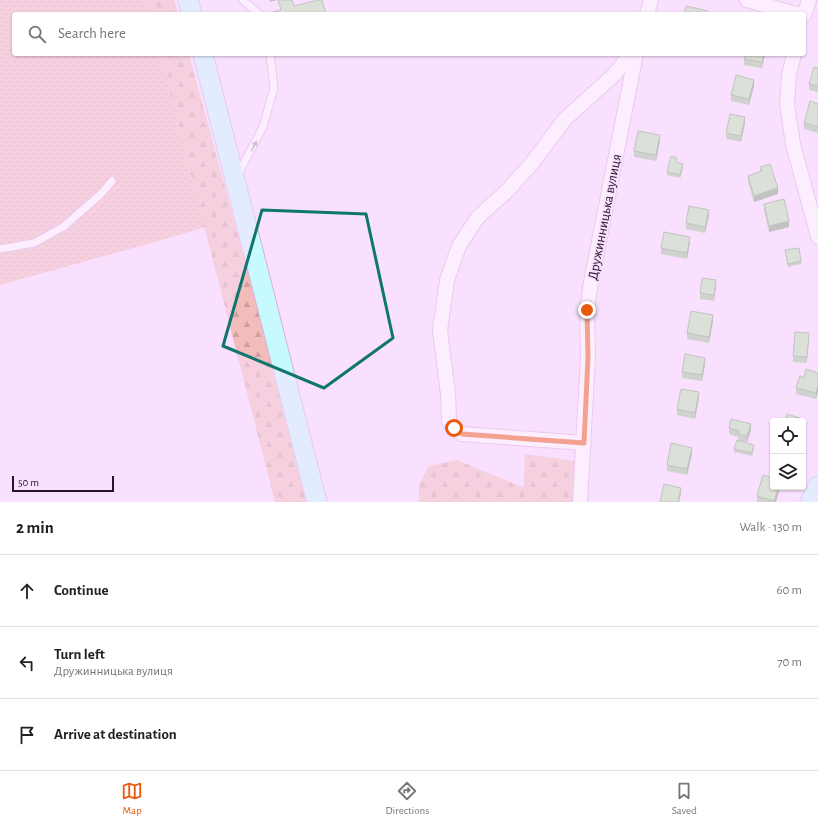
<!DOCTYPE html>
<meta charset="utf-8">
<style>
body{margin:0;font-family:"Alegreya Sans",sans-serif;background:#f6f6f6;color:#222}
.controls{position:absolute;right:12px;bottom:12px;display:grid;overflow:hidden;border-radius:4px;box-shadow:0 1px 3px #0004}
.controls button{width:36px;height:36px;display:grid;place-items:center;padding:0;border:0;border-bottom:1px solid #e0e0e0;background:#fff;color:#222;font:20px sans-serif}
.scale{position:absolute;left:12px;bottom:10px;width:102px;box-sizing:border-box;padding-left:4px;border:2px solid #251528;border-top:0;font-size:11px;line-height:14px;white-space:nowrap;color:#251528;-webkit-text-stroke:3px #f9e0fe;paint-order:stroke}
.stop{position:absolute;width:12px;height:12px;margin:-9px;border:3px solid #ea580c;border-radius:50%;background:#fff}
.stop.end{background:#ea580c;border-color:#fff;box-shadow:0 1px 4px #0008}
.list{margin:0;padding:0;list-style:none}
h2{display:flex;justify-content:space-between;align-items:center;height:52px;margin:0;padding:0 16px;font-size:17px}
h2 small{font-size:13px;font-weight:400;color:#767676}
.list li{display:grid;grid-template-columns:26px 1fr auto;gap:12px;align-items:center;box-sizing:border-box;height:72px;padding:0 16px;border-top:1px solid #e0e0e0}
.list b{display:block;font-size:15px;white-space:nowrap}
.list p{margin:0;font-size:13px;white-space:nowrap;color:#767676}
.list em{font-size:13px;font-style:normal;color:#767676}
.icon{flex:none;width:22px;height:22px;fill:none;stroke:currentColor;stroke-width:2;stroke-linecap:round;stroke-linejoin:round}
.map{position:relative;flex:none;width:818px;height:502px;overflow:hidden}
.search{position:absolute;background:#fff;box-shadow:0 1px 3px #0004;left:12px;right:12px;top:12px;height:44px;display:flex;align-items:center;gap:10px;box-sizing:border-box;padding:0 14px;border-radius:4px;color:#767676;font-size:15px}
.sheet{height:268px;background:#fff}
nav{display:flex;justify-content:space-around;align-items:center;box-sizing:border-box;height:56px;border-top:1px solid #e0e0e0;background:#fff;font-size:11px;color:#767676}
nav a{display:grid;justify-items:center;gap:2px}
nav .on{color:#ea580c}
.map>svg:first-child{display:block}
</style>
<div class="map">
<svg width="818" height="502" viewBox="0 0 818 502">
<defs>
<pattern id="grass-dots" width="8" height="8" patternUnits="userSpaceOnUse"><rect width="8" height="8" fill="#f1bcba"/><path d="M2 2h.1M6 6h.1" fill="none" stroke="#cea1a0" stroke-width="1.8" stroke-linecap="round"/></pattern>
<pattern id="forest-firs" width="22" height="20" patternUnits="userSpaceOnUse"><rect width="22" height="20" fill="#f1bcba"/><path d="M5 1l3.5 6h-7zM16 11l3.5 6h-7z" fill="#cea1a0"/></pattern>
</defs>
<rect width="100%" height="100%" fill="#f9e0fe"/>
<path fill="url(#grass-dots)" d="M 0,0 L 146,0 L 150,14 L 14,14 L 14,54 L 160,54 L 205,227 L 166,239 L 0,285 Z"/>
<path fill="url(#forest-firs)" d="M 146,0 L 174,0 L 178,14 L 150,14 Z
M 160,54 L 189,54 L 248,272 L 306,502 L 275,502 Z
M 525,454 L 574,461 L 575,502 L 419,502 L 419,484 L 429,466 L 457,460 L 522,487 L 524,485 Z"/>
<g fill="none" stroke-linecap="round" stroke-linejoin="round">
<defs>
<path id="lane" d="M 243,0 L 259,14
M 237,176 L 263,127 L 274,88 L 270,54
M 0,249 L 34,243 L 63,227 L 101,194 L 112,181"/>
<path id="street" d="M 747,0 L 796,14
M 647,14 L 651,0
M 804,15 L 809,0
M 794,54 L 789,75 L 787,104 L 793,144 L 818,237
M 584,443 L 462,434 L 454,428 L 449,421 L 448,394 L 440,330 L 447,280 L 459,246 L 478,217 L 506,192 L 532,163 L 565,119 L 615,74 L 630,54
M 580,502 L 588,357 L 587,310 L 591,282 L 636,54"/>
<path id="secondary" d="M 188,0 L 192,14
M 203,54 L 317,502
M 810,502 L 818,486"/>
</defs>
<use href="#lane" stroke="#d7aedf" stroke-width="9"/>
<use href="#street" stroke="#d7aedf" stroke-width="16"/>
<use href="#secondary" stroke="#d7aedf" stroke-width="21"/>
<use href="#lane" stroke="#fff" stroke-width="7"/>
<use href="#street" stroke="#fff" stroke-width="14"/>
<use href="#secondary" stroke="#c7fafe" stroke-width="19"/>
</g>
<path fill="#9cc295" d="M 746,54 L 765,54 L 762,68 L 744,65 L 744,59 Z
M 818,68 L 818,92 L 809,90 L 809,84 Z
M 754,86 L 749,105 L 731,101 L 731,95 Z
M 818,104 L 818,133 L 804,129 L 804,123 Z
M 745,123 L 741,142 L 726,139 L 726,133 Z
M 660,141 L 656,161 L 634,157 L 634,151 Z
M 677,161 L 677,162 L 683,167 L 680,178 L 667,175 L 667,172 Z
M 760,167 L 778,194 L 754,202 L 748,182 L 748,176 L 760,172 Z
M 764,204 L 789,227 L 769,232 L 764,210 Z
M 709,216 L 705,233 L 686,229 L 686,223 Z
M 690,243 L 687,259 L 661,254 L 661,248 Z
M 785,250 L 801,261 L 801,264 L 788,267 Z
M 716,286 L 714,301 L 700,299 L 700,293 Z
M 713,321 L 709,343 L 687,339 L 687,333 Z
M 809,339 L 807,363 L 793,362 L 793,356 Z
M 705,364 L 702,381 L 682,378 L 682,372 Z
M 818,373 L 818,391 L 816,399 L 796,394 L 796,388 Z
M 699,398 L 695,419 L 677,415 L 677,409 Z
M 729,428 L 751,430 L 747,442 L 738,440 L 738,437 L 729,434 Z
M 754,448 L 752,456 L 734,452 L 734,449 Z
M 692,454 L 687,475 L 667,471 L 667,465 Z
M 773,487 L 780,487 L 776,502 L 757,502 L 757,496 Z"/>
<path fill="#7f9e79" d="M 270,0 L 277,0 L 270,2 Z
M 764,54 L 765,54 L 762,68 L 762,62 Z
M 754,80 L 754,86 L 749,105 L 749,99 Z
M 745,117 L 745,123 L 741,142 L 741,136 Z
M 660,135 L 660,141 L 656,161 L 656,155 Z
M 683,164 L 683,167 L 680,178 L 680,175 Z
M 778,188 L 778,194 L 754,202 L 754,196 Z
M 709,210 L 709,216 L 705,233 L 705,227 Z
M 789,221 L 789,227 L 769,232 L 769,226 Z
M 690,237 L 690,243 L 687,259 L 687,253 Z
M 716,280 L 716,286 L 714,301 L 714,295 Z
M 713,315 L 713,321 L 709,343 L 709,337 Z
M 705,358 L 705,364 L 702,381 L 702,375 Z
M 818,385 L 818,391 L 816,399 L 816,393 Z
M 699,392 L 699,398 L 695,419 L 695,413 Z
M 751,424 L 751,430 L 747,442 L 747,436 Z
M 692,448 L 692,454 L 687,475 L 687,469 Z
M 779,487 L 780,487 L 776,502 L 774,502 Z
M 681,488 L 681,494 L 679,502 L 678,502 Z"/>
<path fill="#b5e2ad" stroke="#7f9e79" d="M 278,0 L 292,0 L 294,6 L 318,0 L 322,0 L 326,14 L 274,14 L 273,12 L 281,10 Z
M 686,6 L 708,11 L 707,14 L 684,14 Z
M 746,54 L 764,54 L 762,62 L 744,59 Z
M 814,67 L 818,68 L 818,86 L 809,84 Z
M 736,75 L 754,80 L 749,99 L 731,95 Z
M 810,101 L 818,104 L 818,127 L 804,123 Z
M 730,114 L 745,117 L 741,136 L 726,133 Z
M 638,131 L 660,135 L 656,155 L 634,151 Z
M 671,156 L 677,158 L 676,162 L 683,164 L 680,175 L 667,172 Z
M 770,164 L 778,188 L 754,196 L 748,176 L 762,171 L 760,167 Z
M 784,199 L 789,221 L 769,226 L 764,204 Z
M 689,206 L 709,210 L 705,227 L 686,223 Z
M 664,232 L 690,237 L 687,253 L 661,248 Z
M 799,248 L 801,261 L 788,264 L 785,250 Z
M 702,278 L 716,280 L 714,295 L 700,293 Z
M 691,311 L 713,315 L 709,337 L 687,333 Z
M 795,332 L 809,333 L 807,357 L 793,356 Z
M 685,354 L 705,358 L 702,375 L 682,372 Z
M 806,369 L 818,373 L 818,385 L 816,393 L 796,388 L 800,376 L 804,378 Z
M 681,389 L 699,392 L 695,413 L 677,409 Z
M 787,414 L 800,418 L 799,421 L 785,421 Z
M 731,419 L 751,424 L 747,436 L 738,434 L 739,431 L 729,428 Z
M 737,440 L 754,445 L 752,453 L 734,449 Z
M 671,443 L 692,448 L 687,469 L 667,465 Z
M 763,475 L 773,478 L 773,487 L 779,487 L 774,501 L 757,496 Z
M 664,484 L 681,488 L 678,502 L 660,502 Z"/>
<defs><path id="oneway-solid" d="M-6-.8H1V-3.2L6.5 0L1 3.2V.8H-6Z"/></defs>
<use fill="#9d969e" href="#oneway-solid" transform="translate(254 146) rotate(-62)"/>
<g fill="none" stroke-linecap="round" stroke-linejoin="round">
<path stroke="#ea580c" stroke-width="5" d="M 454,428 L 462,434 L 584,443 L 588,357 L 587,310"/>
</g>
<path d="M0 0H818V502H0ZM 262,210 L 366,214 L 393,338 L 324,388 L 223,346 Z" fill="#f9e0fe" fill-opacity=".55" fill-rule="evenodd"/>
<path fill="none" stroke="#0f766e" stroke-width="3" stroke-linejoin="round" d="M 262,210 L 366,214 L 393,338 L 324,388 L 223,346 Z"/>
<g text-anchor="middle" stroke-width="3" stroke-linejoin="round" paint-order="stroke">
<g font-size="14" fill="#251528" stroke="#f9e0fe">
<text transform="translate(604 217) rotate(-79)" y="5">Дружинницька вулиця</text>
</g>
</g>
</svg>
<div class="controls">
<button><svg class="icon" aria-label="locate" viewBox="0 0 24 24"><circle cx="12" cy="12" r="6"/><path d="M12 2v4M12 18v4M2 12h4M18 12h4"/></svg></button>
<button><svg class="icon" aria-label="layers" viewBox="0 0 24 24"><path d="M12 4l9 5-9 5-9-5zM3 14l9 5 9-5"/></svg></button>
</div>
<div class="scale">50 m</div>
<div class="stop" style="left:454px;top:428px"></div>
<div class="stop end" style="left:587px;top:310px"></div>
<div class="search"><svg class="icon" aria-label="search" viewBox="0 0 24 24"><circle cx="10" cy="10" r="6"/><path d="M15 15l6 6"/></svg>Search here</div>
</div>
<section class="sheet">
<h2>2 min<small>Walk · 130 m</small></h2>
<ul class="list">
<li><svg class="icon" aria-label="ahead" viewBox="0 0 24 24"><path d="M12 20V5M6 11l6-6 6 6"/></svg><div><b>Continue</b></div><em>60 m</em></li>
<li><svg class="icon" aria-label="left" viewBox="0 0 24 24"><path d="M17 20v-9H6M10 6l-5 5 5 5"/></svg><div><b>Turn left</b><p>Дружинницька вулиця</p></div><em>70 m</em></li>
<li><svg class="icon" aria-label="arrive" viewBox="0 0 24 24"><path d="M6 21V4h12l-3 4 3 4H6"/></svg><div><b>Arrive at destination</b></div></li>
</ul>
</section>
<nav>
<a class="on"><svg class="icon" aria-label="map" viewBox="0 0 24 24"><path d="M3 6l6-2 6 2 6-2v14l-6 2-6-2-6 2zM9 4v14M15 6v14"/></svg>Map</a>
<a><svg class="icon" aria-label="directions" viewBox="0 0 24 24"><path d="M12 3l9 9-9 9-9-9zM9 14v-3h6M13 9l2 2-2 2"/></svg>Directions</a>
<a><svg class="icon" aria-label="saved" viewBox="0 0 24 24"><path d="M7 4h10v16l-5-4-5 4z"/></svg>Saved</a>
</nav>
